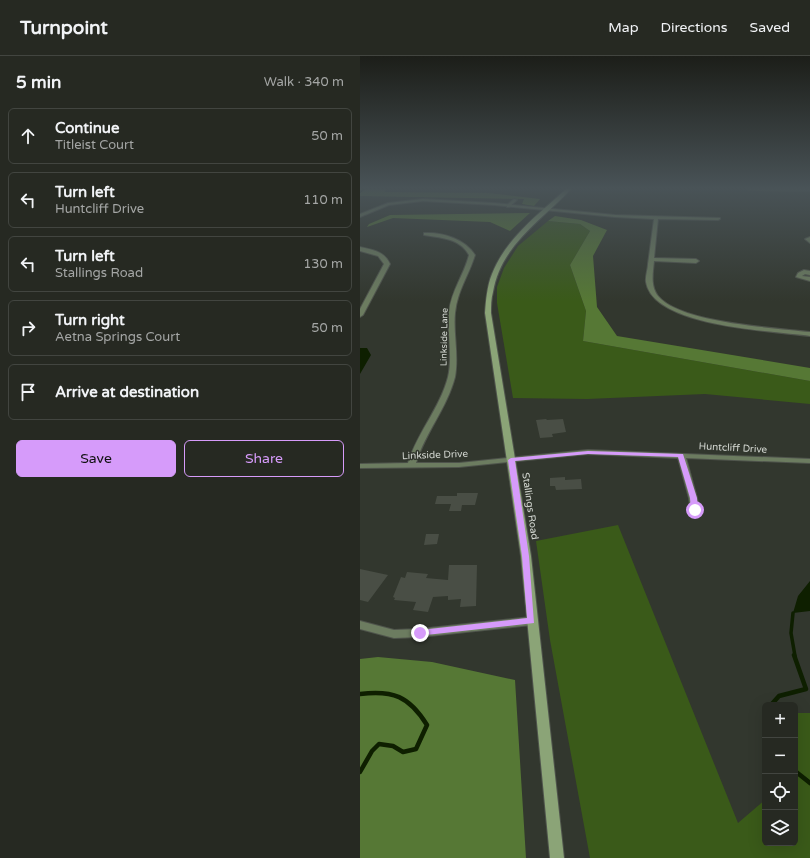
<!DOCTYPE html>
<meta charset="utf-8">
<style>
body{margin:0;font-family:"Varela Round",sans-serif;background:#32352f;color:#f1f3f6}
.controls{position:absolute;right:12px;bottom:12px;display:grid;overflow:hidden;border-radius:6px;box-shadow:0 4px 16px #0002}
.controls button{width:36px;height:36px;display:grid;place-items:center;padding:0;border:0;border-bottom:1px solid #424540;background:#262922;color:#f1f3f6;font:20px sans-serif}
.stop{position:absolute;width:12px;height:12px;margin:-9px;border:3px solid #d69bfa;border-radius:50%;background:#fff}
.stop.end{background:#d69bfa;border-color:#fff;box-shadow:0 1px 4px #0008}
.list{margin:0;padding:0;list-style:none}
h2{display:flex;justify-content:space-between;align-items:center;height:52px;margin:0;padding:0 16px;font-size:17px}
h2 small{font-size:13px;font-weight:400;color:#a4a6a5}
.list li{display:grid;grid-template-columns:26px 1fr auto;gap:12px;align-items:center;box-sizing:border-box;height:56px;margin:0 8px 8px;padding:0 8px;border:1px solid #424540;border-radius:6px}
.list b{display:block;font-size:15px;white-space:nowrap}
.list p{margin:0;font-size:13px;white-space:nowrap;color:#a4a6a5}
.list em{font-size:13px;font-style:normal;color:#a4a6a5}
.actions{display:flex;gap:8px;padding:12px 16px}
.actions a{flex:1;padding:9px 0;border:1px solid #d69bfa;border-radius:6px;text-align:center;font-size:14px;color:#d69bfa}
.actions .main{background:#d69bfa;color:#111}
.icon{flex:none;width:22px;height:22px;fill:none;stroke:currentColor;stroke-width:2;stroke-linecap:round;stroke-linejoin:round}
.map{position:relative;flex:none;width:450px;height:802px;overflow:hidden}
header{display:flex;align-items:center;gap:24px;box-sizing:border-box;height:56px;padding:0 20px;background:#262922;border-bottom:1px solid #424540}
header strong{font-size:19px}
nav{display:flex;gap:22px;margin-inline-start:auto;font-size:14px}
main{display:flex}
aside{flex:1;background:#262922}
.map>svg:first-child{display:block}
</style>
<header>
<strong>Turnpoint</strong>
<nav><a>Map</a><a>Directions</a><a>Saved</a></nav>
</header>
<main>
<aside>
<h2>5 min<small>Walk · 340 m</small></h2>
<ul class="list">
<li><svg class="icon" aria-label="ahead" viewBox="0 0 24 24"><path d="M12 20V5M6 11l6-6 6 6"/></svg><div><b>Continue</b><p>Titleist Court</p></div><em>50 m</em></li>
<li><svg class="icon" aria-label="left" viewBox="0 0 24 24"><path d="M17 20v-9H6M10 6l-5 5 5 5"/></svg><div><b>Turn left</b><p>Huntcliff Drive</p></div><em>110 m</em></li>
<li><svg class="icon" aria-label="left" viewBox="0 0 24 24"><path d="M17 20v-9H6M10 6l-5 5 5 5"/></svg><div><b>Turn left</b><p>Stallings Road</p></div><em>130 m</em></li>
<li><svg class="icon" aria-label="right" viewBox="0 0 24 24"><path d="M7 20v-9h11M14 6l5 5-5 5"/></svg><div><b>Turn right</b><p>Aetna Springs Court</p></div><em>50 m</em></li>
<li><svg class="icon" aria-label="arrive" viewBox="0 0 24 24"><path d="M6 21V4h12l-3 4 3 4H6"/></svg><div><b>Arrive at destination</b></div></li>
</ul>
<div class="actions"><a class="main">Save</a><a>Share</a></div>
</aside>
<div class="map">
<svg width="450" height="802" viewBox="0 0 450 802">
<rect width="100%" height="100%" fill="#32372e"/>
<path fill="#3a5a19" d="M 188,165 L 220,168 L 230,175 L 210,209 L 226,255 L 223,285 L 450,325 L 450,348 L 345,338 L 227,343 L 153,342 L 137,247 L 137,231 L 144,212 L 158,190 Z
M 258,469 L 378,767 L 405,744 L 405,787 L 435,787 L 435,657 L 450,657 L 450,802 L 230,802 L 190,584 L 176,485 Z"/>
<path fill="#567835" d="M 0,133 L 25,133 L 25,136 L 129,137 L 180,143 L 174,150 L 162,148 L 164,143 L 0,140 Z
M 170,157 L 150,175 L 130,166 L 33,162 L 7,171 L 9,168 L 30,159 Z
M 195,160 L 221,164 L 247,174 L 233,200 L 237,251 L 257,280 L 450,312 L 450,325 L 223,285 L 226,255 L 210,209 L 230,175 L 220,168 L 188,165 Z
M 18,601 L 72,606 L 155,624 L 166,802 L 0,802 L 0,603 Z"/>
<path fill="#0e1f00" d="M 0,292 L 7,292 L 11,299 L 0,318 Z
M 450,525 L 450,555 L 433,557 L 438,540 Z"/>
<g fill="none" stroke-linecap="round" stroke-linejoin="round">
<path stroke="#0e1f00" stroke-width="2" d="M 0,136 L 4,133"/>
<path stroke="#0e1f00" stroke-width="3.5" d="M 433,557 L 431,577 L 435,600"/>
<path stroke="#0e1f00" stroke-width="4.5" d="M 0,638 C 33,634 49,640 67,669 L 56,693 L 43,696 L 33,690 L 19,688 L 12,695 L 0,716
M 411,649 L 419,640 L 446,633 L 434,599
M 435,715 L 450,727"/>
</g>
<path fill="#494e45" d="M 186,363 L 187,364 L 203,363 L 206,376 L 192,378 L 193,381 L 180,382 L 176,364 Z
M 205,421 L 205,424 L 221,423 L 222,433 L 196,434 L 195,430 L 190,430 L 190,422 Z
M 97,437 L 118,437 L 115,449 L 102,449 L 101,455 L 89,455 L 91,448 L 75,448 L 77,440 L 97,440 Z
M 66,478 L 79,478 L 77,488 L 64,489 Z
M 89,509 L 117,509 L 116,550 L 100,551 L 101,543 L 88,544 L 88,540 L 73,541 L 68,556 L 53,554 L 56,546 L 34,544 L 35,542 L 33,541 L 41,521 L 45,522 L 47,516 L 68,518 L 66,522 L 88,524 Z
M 0,513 L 28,519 L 8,546 L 0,544 Z"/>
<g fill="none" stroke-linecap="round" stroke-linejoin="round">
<defs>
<path id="lane" d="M 154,143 L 157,144 L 149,151 L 147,151 L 147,149 Z"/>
<path id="street" d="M 387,133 L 450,133 L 450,135 L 389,134 Z
M 63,143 L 134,147 L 255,159 L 360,162 L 360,163 L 358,164 L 298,163 L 294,202 L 336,203 L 339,205 L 336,207 L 294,205 C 293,216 290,230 298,240 C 320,267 415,272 450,276 L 450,280 C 414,275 293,271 286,226 C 285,221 288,213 288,208 C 290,193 292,178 294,163 L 255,161 L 134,149 L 63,145 L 29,149 L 0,161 L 0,158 L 28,147 Z
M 64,177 C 83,176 105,183 115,199 C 109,219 97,235 95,257 C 93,278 99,299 95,321 C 87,352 65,377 56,407 L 99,407 L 228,394 L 450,403 L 450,407 L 326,402 L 337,442 L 339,455 L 335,458 L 331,455 L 329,442 L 318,402 L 228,398 L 99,411 L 0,412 L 0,408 L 48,407 C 57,377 80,352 88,321 C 93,300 87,278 89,256 C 91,235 104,219 109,199 C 100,182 81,182 64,179 Z
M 450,181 L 450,187 L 445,183 Z
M 0,191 C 13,194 24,195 30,208 L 3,259 L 0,261 L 0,253 L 24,208 L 18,200 L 0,195 Z
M 444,214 L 450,215 L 450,219 L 445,218 L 442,220 L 450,221 L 450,225 L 436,221 L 438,217 Z
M 171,561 L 175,562 L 176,565 L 175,568 L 171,569 L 60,581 L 34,582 L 0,573 L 0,565 L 34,574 L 60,573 Z"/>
<path id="secondary" d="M 206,133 L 211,133 C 181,165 141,189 133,236 C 131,243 131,250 131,257 L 171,500 L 204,802 L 190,802 L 161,500 L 125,257 C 126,244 127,230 132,218 C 146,182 179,158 206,133 Z"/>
</defs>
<use href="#lane" stroke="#4f544c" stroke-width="2"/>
<use href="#street" stroke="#4f544c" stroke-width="2"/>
<use href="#secondary" stroke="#4f544c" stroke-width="2"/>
<use href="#lane" fill="#6c7c60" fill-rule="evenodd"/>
<use href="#street" fill="#6c7c60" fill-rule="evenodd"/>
<use href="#secondary" fill="#8ba477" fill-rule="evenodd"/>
</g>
<linearGradient id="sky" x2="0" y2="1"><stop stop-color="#1c1e19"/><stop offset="0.54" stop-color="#495357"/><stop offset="1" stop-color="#495357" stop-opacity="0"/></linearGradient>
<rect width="450" height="245" fill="url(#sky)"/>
<path fill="#d69bfa" d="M 228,395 L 323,398 L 337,442 L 338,454 L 335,457 L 331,454 L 330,442 L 318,401 L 228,398 L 155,405 L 169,500 L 174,567 L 57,580 L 56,577 L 60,574 L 167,562 L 162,500 L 148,404 L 151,402 Z"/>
<g text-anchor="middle" stroke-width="3" stroke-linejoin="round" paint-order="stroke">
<g font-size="9" fill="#d4d8d2" stroke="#32372e">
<text transform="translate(84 281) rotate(-89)" y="3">Linkside Lane</text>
</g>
<g font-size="10" fill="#d4d8d2" stroke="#32372e">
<text transform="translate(373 391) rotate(3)" y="4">Huntcliff Drive</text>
<text transform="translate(75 398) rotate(-2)" y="4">Linkside Drive</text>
<text transform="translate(171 450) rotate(82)" y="4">Stallings Road</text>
</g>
</g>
</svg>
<div class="controls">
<button>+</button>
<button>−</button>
<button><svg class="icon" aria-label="locate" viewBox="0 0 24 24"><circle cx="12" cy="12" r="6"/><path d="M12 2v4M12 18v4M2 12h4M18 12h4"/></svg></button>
<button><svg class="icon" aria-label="layers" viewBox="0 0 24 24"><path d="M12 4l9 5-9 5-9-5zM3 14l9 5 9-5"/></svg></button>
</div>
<div class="stop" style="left:335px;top:454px"></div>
<div class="stop end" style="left:60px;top:577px"></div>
</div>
</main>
